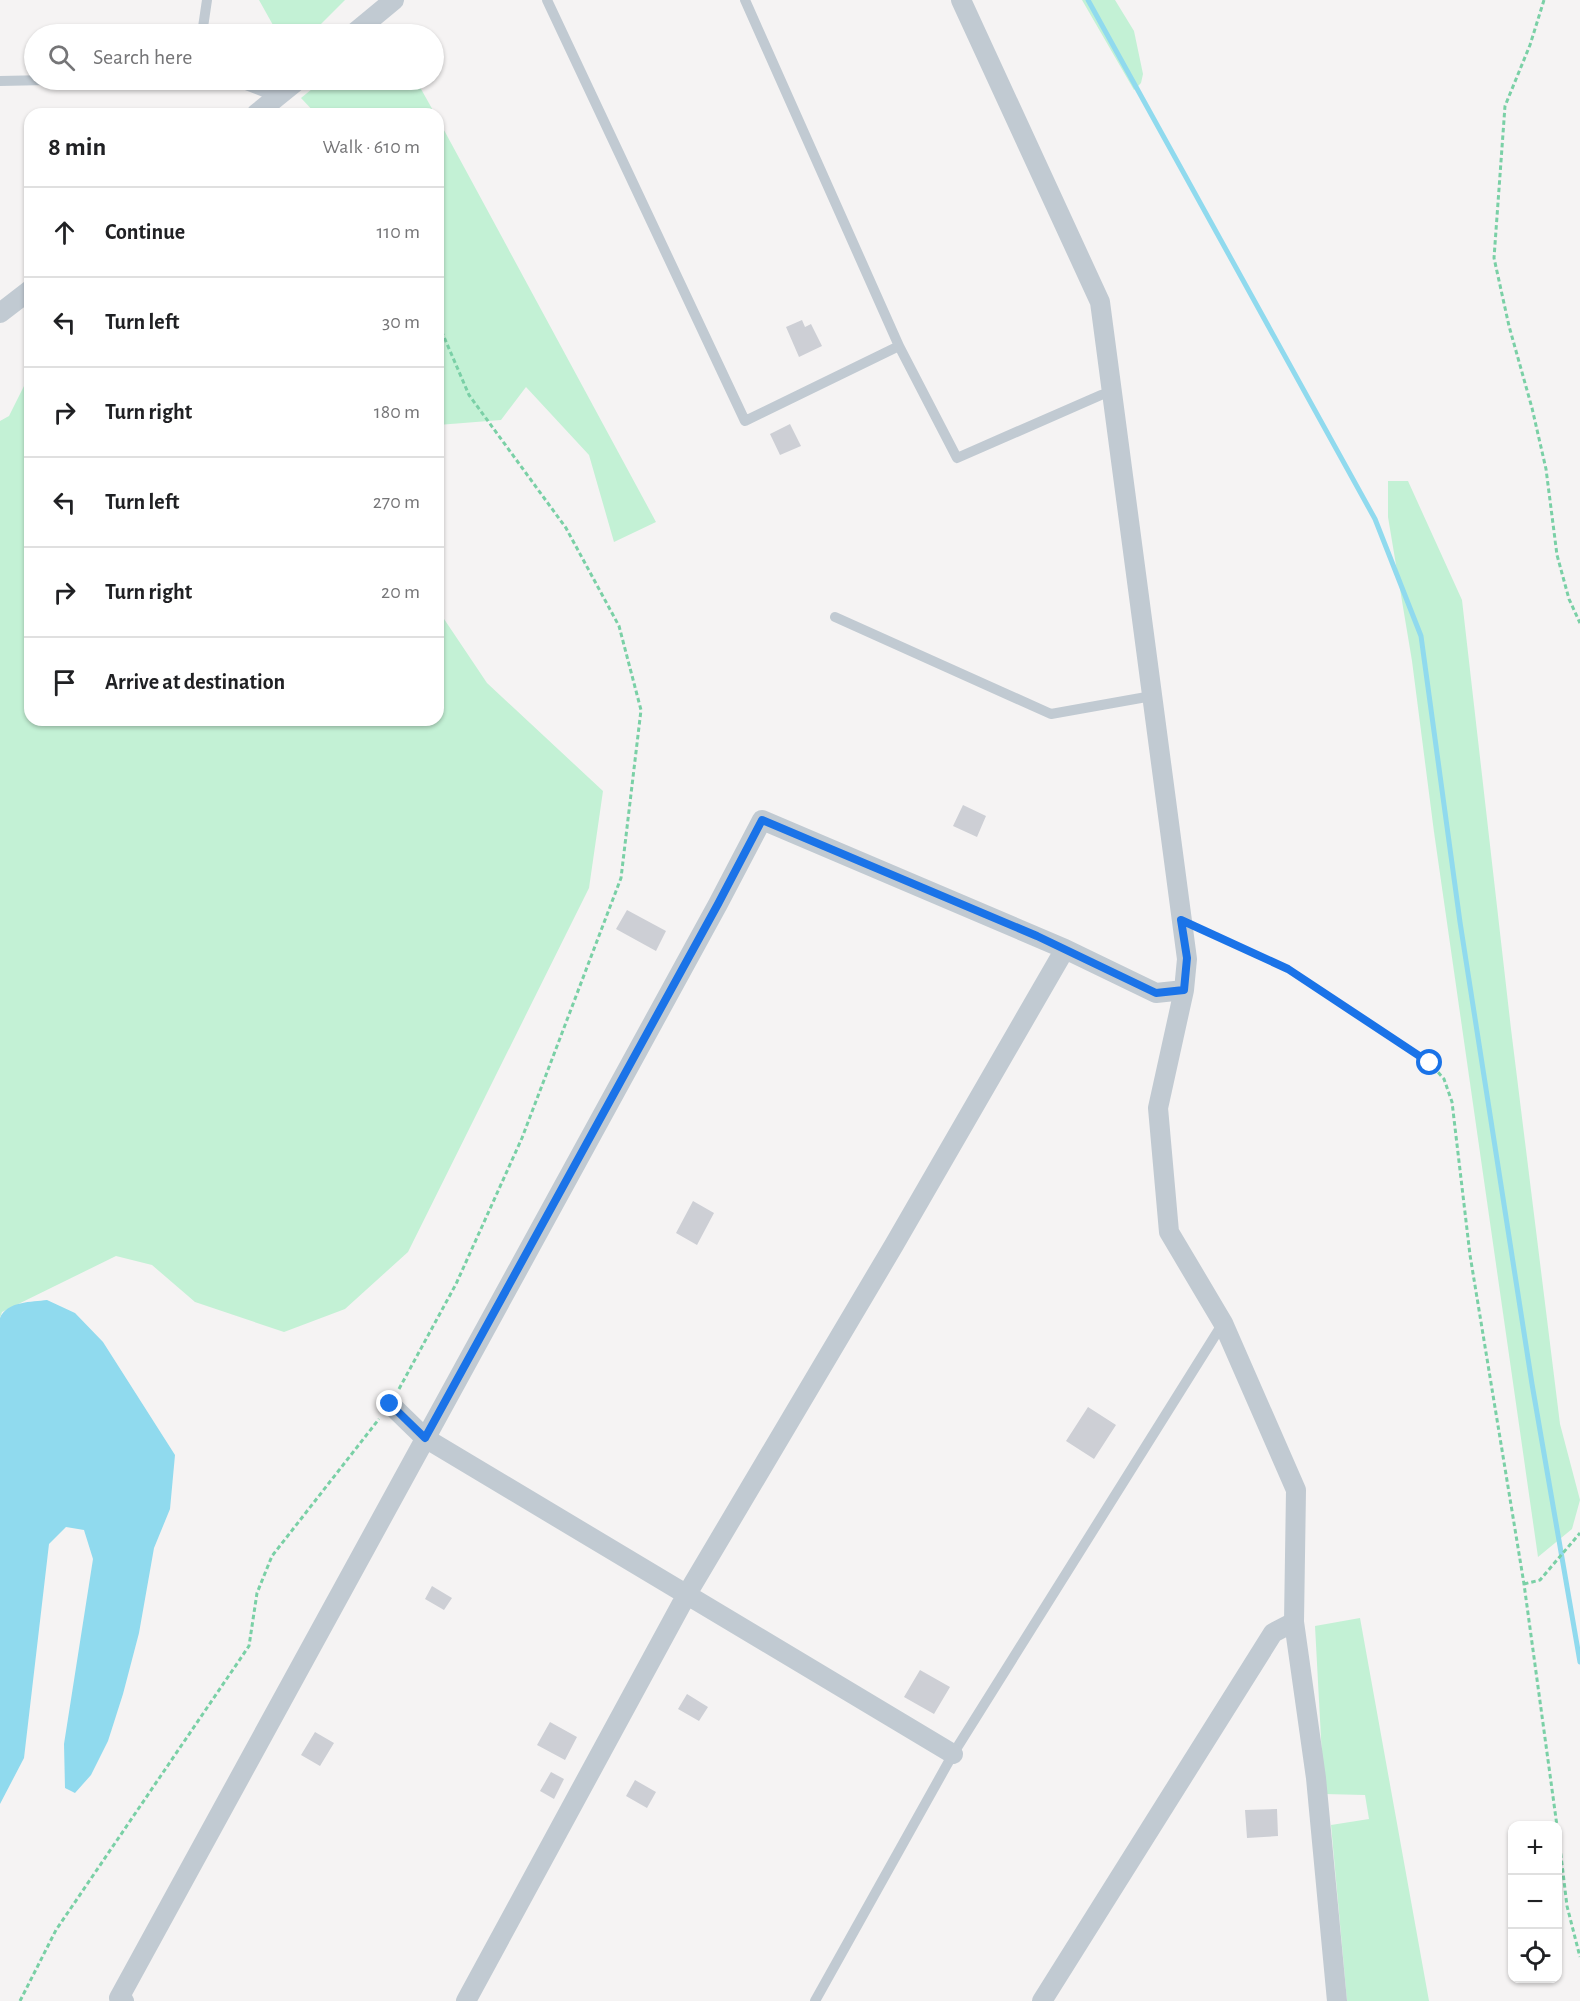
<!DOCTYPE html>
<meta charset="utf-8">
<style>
body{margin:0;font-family:"Alegreya Sans",sans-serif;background:#f2f2f2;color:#202124}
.controls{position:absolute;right:18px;bottom:18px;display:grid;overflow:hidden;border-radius:12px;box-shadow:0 2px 4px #0004}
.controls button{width:54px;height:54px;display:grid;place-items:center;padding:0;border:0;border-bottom:2px solid #e0e0e0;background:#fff;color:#202124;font:30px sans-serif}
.stop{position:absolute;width:18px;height:18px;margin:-14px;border:4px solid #1a73e8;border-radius:50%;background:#fff}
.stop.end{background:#1a73e8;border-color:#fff;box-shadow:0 2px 6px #0008}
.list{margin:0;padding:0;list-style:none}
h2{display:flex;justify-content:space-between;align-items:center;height:78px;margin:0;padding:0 24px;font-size:26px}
h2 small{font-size:20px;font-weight:400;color:#757577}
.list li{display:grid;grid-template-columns:39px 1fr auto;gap:18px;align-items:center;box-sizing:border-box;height:90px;padding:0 24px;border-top:2px solid #e0e0e0}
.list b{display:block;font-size:22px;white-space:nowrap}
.list em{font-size:20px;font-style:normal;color:#757577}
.icon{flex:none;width:33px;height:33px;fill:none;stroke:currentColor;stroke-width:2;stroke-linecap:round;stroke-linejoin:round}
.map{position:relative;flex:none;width:1580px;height:2001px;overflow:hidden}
.search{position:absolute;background:#fff;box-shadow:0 2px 4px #0004;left:24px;top:24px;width:420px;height:66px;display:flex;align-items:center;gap:15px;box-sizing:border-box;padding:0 21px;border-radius:33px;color:#757577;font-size:22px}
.panel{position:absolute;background:#fff;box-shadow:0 2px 4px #0004;left:24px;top:108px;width:420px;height:618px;border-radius:18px}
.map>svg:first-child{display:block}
</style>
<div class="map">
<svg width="1580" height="2001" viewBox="0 0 1580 2001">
<rect width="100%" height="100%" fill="#f5f3f3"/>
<path fill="#c3f1d5" d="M 259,0 L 345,0 L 311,34 L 278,34 Z
M 1082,0 L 1115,0 L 1134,31 L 1143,74 L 1141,83 L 1134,90 Z
M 323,80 L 416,80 L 435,114 L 316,114 L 301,98 Z
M 438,119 L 656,522 L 614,542 L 589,455 L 526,387 L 501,420 L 438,425 Z
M 30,374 L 30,720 L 438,720 L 438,610 L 487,683 L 603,791 L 589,888 L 408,1252 L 345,1309 L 284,1332 L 195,1302 L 152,1265 L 116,1256 L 2,1312 L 0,1318 L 0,421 L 9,416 Z
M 1388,481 L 1408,481 L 1462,600 L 1511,1029 L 1560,1424 L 1580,1500 L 1572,1529 L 1538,1557 L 1434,832 L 1412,661 L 1388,517 Z
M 1360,1618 L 1429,2001 L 1347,2001 L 1331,1825 L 1369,1819 L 1365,1795 L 1324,1794 L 1315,1626 Z"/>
<path fill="#90daee" d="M 47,1300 L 75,1313 L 103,1342 L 175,1455 L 170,1509 L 154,1548 L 139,1633 L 123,1694 L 108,1741 L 91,1775 L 75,1793 L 65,1788 L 64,1744 L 93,1559 L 84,1530 L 66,1527 L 49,1544 L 24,1758 L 0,1804 L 0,1318 C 7,1301 32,1302 47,1300 Z"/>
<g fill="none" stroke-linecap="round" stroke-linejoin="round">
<path stroke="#90daee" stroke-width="5" d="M 1088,0 L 1375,519 L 1421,636 L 1460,922 L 1532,1384 L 1580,1662"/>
</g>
<path fill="#cdcfd5" d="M 802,320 L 805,327 L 811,324 L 822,346 L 799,357 L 786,327 Z
M 790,424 L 801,446 L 780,455 L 770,434 Z
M 963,805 L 986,816 L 977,837 L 953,826 Z
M 627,910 L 666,931 L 656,951 L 616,929 Z
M 693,1201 L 714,1213 L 697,1245 L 676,1233 Z
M 1088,1407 L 1116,1425 L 1094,1459 L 1066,1441 Z
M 432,1586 L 452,1598 L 444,1610 L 425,1599 Z
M 920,1670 L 950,1687 L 934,1714 L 904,1697 Z
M 687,1694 L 708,1707 L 699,1721 L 678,1709 Z
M 550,1722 L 577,1737 L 565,1760 L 537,1745 Z
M 315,1732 L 334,1743 L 320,1766 L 301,1755 Z
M 551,1772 L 564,1779 L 554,1799 L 540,1791 Z
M 635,1780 L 656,1792 L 647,1808 L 626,1796 Z
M 1277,1809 L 1278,1836 L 1247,1838 L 1245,1810 Z"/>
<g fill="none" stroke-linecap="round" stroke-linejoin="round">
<path stroke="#7ad0a6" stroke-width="3" stroke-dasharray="4.5 3" stroke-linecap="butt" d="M 1544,0 L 1530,45 L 1505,106 L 1494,258 L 1509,326 L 1532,408 L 1546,469 L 1557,555 L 1569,599 L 1580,623
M 1202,929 L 1288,969 L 1430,1063 L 1444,1079 L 1452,1102 L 1470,1255 L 1524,1584 L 1557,1826
M 399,1389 L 456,1284 L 522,1138 L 621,878 L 641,710 L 619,626 L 566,528 L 469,395 L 438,323
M 1524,1584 L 1540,1580 L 1580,1533
M 1558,1831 L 1567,1906 L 1580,1957
M 20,2001 L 56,1930 L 249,1646 L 257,1593 L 272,1556 L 379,1419"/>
<path stroke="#c1cad2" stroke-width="10" d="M 547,0 L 745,421 L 899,346
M 745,0 L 899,346 L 957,458 L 1101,395 L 1112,392
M 202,34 L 207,0
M 233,80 L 277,97
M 0,81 L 48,80
M 835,617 L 1051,714 L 1152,696
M 815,2001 L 953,1754 L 1223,1323"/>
<path stroke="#c1cad2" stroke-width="20" d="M 353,34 L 394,0
M 256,114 L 298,80
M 0,313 L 30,290
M 1184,990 L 1158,1108 L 1169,1232 L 1223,1323 L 1296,1490 L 1294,1622 L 1316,1778 L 1337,2001
M 390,1404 L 425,1438 L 953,1754
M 124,2001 L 119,1998 L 718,904 L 762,820 L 1065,949
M 466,2001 L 687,1594 L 894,1245 L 1065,949 L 1156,993 L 1184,990 L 1187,959 L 1100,302 L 961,0
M 1042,2001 L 1273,1633 L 1294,1622"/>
</g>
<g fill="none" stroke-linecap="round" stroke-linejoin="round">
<path stroke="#1a73e8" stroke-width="8" d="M 390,1404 L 425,1438 L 718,904 L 762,820 L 1037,936 L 1156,993 L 1184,990 L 1187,958 L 1181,920 L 1288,969 L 1430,1063"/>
</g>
</svg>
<div class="controls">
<button>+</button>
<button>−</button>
<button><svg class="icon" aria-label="locate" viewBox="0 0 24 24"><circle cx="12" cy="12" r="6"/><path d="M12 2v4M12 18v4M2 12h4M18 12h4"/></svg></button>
</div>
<div class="stop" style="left:1430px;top:1063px"></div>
<div class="stop end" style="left:390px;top:1404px"></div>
<div class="search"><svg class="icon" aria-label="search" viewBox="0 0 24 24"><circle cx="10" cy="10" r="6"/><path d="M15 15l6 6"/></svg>Search here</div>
<section class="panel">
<h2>8 min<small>Walk · 610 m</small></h2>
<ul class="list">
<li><svg class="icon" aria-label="ahead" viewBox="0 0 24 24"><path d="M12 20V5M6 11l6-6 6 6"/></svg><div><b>Continue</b></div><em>110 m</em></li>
<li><svg class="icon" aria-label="left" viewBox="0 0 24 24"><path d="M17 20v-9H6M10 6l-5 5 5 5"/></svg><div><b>Turn left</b></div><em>30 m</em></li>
<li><svg class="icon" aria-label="right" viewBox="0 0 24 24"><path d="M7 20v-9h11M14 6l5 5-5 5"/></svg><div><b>Turn right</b></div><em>180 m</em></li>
<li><svg class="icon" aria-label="left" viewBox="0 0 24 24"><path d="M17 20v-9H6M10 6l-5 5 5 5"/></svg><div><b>Turn left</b></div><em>270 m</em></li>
<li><svg class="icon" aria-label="right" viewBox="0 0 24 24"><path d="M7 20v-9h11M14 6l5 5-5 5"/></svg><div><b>Turn right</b></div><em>20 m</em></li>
<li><svg class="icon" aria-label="arrive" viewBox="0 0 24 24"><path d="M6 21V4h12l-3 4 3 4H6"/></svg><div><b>Arrive at destination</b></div></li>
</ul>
</section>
</div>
